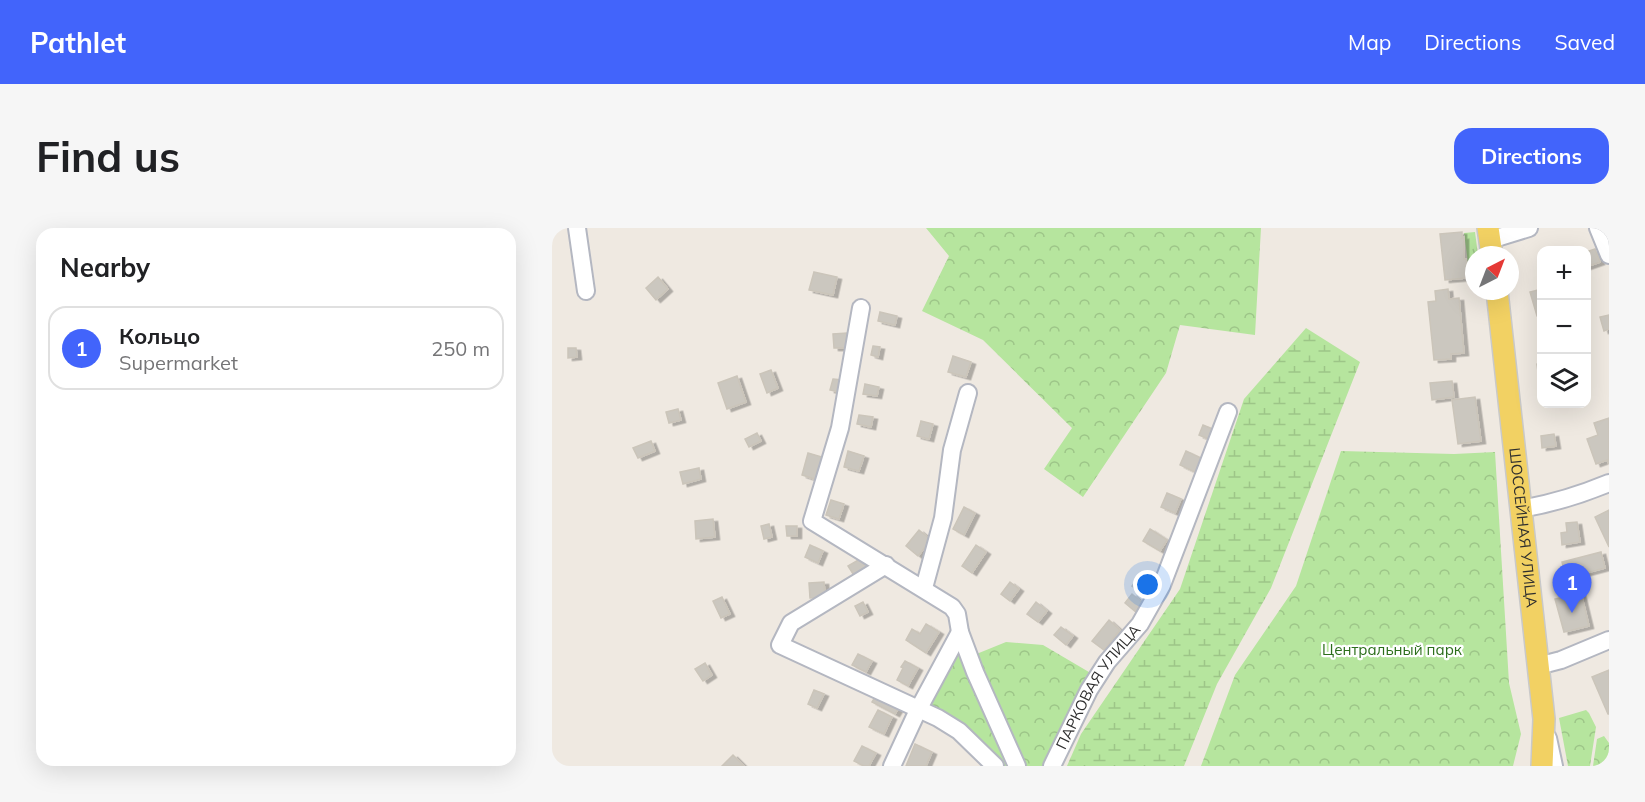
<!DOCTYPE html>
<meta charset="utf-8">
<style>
body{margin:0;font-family:Mulish,sans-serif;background:#f6f6f6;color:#202124}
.controls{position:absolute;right:18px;top:18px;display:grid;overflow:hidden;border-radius:12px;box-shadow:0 6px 24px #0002}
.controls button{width:54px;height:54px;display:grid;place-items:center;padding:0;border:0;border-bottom:2px solid #e0e0e0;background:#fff;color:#202124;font:30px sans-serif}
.compass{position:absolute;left:913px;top:18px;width:54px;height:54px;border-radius:50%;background:#fff;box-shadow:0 6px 24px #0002;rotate:42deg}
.you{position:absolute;left:596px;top:357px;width:21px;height:21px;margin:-15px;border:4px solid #fff;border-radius:50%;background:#1a73e8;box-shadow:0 0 0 9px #1a73e833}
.badge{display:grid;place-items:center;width:39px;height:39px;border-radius:50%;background:#4264fb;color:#fff;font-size:20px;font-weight:700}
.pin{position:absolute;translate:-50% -50px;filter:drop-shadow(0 2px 3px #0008)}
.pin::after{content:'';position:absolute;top:32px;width:21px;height:18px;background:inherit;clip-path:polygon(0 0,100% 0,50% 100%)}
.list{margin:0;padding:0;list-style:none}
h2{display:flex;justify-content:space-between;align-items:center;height:78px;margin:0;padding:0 24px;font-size:26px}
h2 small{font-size:20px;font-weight:400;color:#757577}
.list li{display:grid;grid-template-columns:39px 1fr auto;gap:18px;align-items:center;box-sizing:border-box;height:84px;margin:0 12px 12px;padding:0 12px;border:2px solid #e0e0e0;border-radius:18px}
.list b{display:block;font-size:22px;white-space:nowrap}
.list p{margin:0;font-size:20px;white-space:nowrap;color:#757577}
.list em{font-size:20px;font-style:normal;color:#757577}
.icon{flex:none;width:33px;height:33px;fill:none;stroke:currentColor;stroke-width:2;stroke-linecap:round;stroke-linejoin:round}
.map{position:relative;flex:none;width:1057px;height:538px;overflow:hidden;border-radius:18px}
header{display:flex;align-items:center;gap:36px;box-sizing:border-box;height:84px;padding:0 30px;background:#4264fb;color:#fff}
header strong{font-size:28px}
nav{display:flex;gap:33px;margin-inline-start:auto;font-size:21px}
.intro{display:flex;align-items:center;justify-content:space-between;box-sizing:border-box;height:144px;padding:0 36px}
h1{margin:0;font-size:42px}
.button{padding:15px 27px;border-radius:18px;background:#4264fb;color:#fff;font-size:21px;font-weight:700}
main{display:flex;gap:36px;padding:0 36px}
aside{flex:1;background:#fff;border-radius:18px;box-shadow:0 6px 24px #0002}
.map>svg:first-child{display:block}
</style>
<header>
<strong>Pathlet</strong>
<nav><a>Map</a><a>Directions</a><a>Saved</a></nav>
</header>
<div class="intro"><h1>Find us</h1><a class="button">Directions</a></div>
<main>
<aside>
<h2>Nearby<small></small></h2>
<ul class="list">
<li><span class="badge">1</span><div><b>Кольцо</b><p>Supermarket</p></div><em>250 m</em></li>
</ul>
</aside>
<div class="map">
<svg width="1057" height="538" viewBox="0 0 1057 538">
<defs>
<pattern id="grass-tufts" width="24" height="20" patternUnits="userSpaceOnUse" patternTransform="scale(1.5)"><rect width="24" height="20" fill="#b6e59e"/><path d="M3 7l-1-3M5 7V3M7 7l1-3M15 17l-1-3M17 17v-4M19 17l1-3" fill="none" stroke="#9dc588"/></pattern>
<pattern id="forest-crowns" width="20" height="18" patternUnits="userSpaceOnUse" patternTransform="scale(1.5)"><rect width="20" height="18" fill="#b6e59e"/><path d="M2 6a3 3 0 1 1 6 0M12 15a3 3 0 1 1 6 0" fill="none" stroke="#9dc588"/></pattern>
<pattern id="wetland-marsh" width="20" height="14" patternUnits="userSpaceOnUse" patternTransform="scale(1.5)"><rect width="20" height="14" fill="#b6e59e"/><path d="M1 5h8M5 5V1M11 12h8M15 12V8" fill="none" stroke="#9dc588"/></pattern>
<filter id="shadow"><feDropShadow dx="4.5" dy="2.5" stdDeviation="0" flood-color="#0004"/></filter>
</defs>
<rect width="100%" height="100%" fill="#efe9e1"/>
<path fill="url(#grass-tufts)" d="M 923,4 L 926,27 L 922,27 L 922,49 L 918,50 L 912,5 Z"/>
<path fill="url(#forest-crowns)" d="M 374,0 L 709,0 L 703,107 L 628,97 L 614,145 L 531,269 L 492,241 L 520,200 L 431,112 L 370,83 L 397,28 Z
M 789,223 L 902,226 L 943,224 L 957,455 L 969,506 L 961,538 L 649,538 L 683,447 L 744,358 Z
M 454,414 L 491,417 L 542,447 L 497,538 L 473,538 L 422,427 Z
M 401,426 L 413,427 L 461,538 L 449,538 L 371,480 Z
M 1034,482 L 1037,485 L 1044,499 L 1038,538 L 1016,538 L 1007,490 Z
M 1052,508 L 1057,515 L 1057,538 L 1041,538 L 1045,511 Z"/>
<path fill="url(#wetland-marsh)" d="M 754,100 L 808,134 L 719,360 L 665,456 L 632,538 L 515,538 L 529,506 L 628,361 L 692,171 Z"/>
<path fill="#cbc7bf" stroke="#cbc5ba" stroke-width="1.5" filter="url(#shadow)" d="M 910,4 L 910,10 L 912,9 L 912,31 L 914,31 L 916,45 L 914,45 L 914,50 L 893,52 L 888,6 Z
M 1043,21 L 1048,34 L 1034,39 L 1034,24 Z
M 262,44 L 285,49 L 281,67 L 257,62 Z
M 106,49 L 116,61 L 104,72 L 94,60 Z
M 896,61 L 897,71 L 907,70 L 912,125 L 899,126 L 899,131 L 882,132 L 876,74 L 884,73 L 883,63 Z
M 990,61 L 990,87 L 985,88 L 978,64 Z
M 328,84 L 345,88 L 343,97 L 326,93 Z
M 1057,87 L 1057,101 L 1052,103 L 1048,89 Z
M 295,105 L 296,120 L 282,120 L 281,106 Z
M 321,118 L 328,119 L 326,129 L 319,127 Z
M 16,120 L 24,120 L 25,129 L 16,130 Z
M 401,128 L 419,134 L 414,149 L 396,144 Z
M 990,135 L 990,160 L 988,160 L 985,136 Z
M 219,142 L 226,160 L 215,165 L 208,146 Z
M 185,148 L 194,174 L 175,181 L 166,155 Z
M 281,151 L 290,152 L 287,164 L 278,162 Z
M 900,153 L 902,169 L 880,172 L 878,155 Z
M 313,156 L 327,159 L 325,168 L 311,166 Z
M 923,169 L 929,213 L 906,216 L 900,172 Z
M 126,181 L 129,192 L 117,195 L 114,184 Z
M 307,187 L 321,189 L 319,199 L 305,196 Z
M 1057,190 L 1057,236 L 1055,232 L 1044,236 L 1035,211 L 1046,207 L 1042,195 Z
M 369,193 L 381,196 L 377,211 L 365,208 Z
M 651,197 L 663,202 L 659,212 L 647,207 Z
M 205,205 L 209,213 L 197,219 L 193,211 Z
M 1002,206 L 1004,218 L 990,220 L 989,208 Z
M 99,213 L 103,223 L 86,230 L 81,220 Z
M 296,223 L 312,228 L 307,243 L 292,239 Z
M 634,223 L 649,230 L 643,244 L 628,237 Z
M 256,225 L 273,230 L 266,252 L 250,247 Z
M 147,240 L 149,251 L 131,256 L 128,244 Z
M 615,265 L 629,271 L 623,285 L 609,279 Z
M 279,272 L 292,276 L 287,291 L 274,287 Z
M 412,279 L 423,285 L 412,307 L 401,301 Z
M 1057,282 L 1057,319 L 1043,289 Z
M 161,291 L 163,309 L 144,311 L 143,293 Z
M 1025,294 L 1028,314 L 1010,317 L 1009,305 L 1015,304 L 1014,295 Z
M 217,296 L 220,309 L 212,311 L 209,298 Z
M 234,298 L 245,298 L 245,308 L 235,308 Z
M 598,301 L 615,312 L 608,323 L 591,313 Z
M 367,302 L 379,312 L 366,328 L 354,318 Z
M 258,317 L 271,323 L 266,335 L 253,329 Z
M 424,317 L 434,324 L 420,345 L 410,338 Z
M 1049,324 L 1053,340 L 1030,346 L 1031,349 L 1015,353 L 1010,334 Z
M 308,331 L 315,341 L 303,349 L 296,338 Z
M 589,346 L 602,355 L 592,367 L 580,358 Z
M 272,354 L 273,369 L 258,370 L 257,355 Z
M 458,354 L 467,361 L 458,373 L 449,366 Z
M 1029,365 L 1037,398 L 1012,404 L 1003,371 Z
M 580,366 L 592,376 L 585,385 L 573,375 Z
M 170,369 L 178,386 L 169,390 L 161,373 Z
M 311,374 L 316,384 L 308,388 L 303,378 Z
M 484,374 L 495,383 L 486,394 L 475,386 Z
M 557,392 L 568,402 L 552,422 L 540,413 Z
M 374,396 L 387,404 L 374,425 L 354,412 L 360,401 L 368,406 Z
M 509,399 L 521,408 L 514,417 L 502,407 Z
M 306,426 L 320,433 L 314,444 L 300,437 Z
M 353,433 L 366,440 L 356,458 L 345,452 L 351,440 L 349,439 Z
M 153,435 L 160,447 L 151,453 L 143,441 Z
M 1057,442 L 1057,486 L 1056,486 L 1040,449 Z
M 262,462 L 272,466 L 265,480 L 256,476 Z
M 325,466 L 348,478 L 343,486 L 320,474 Z
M 326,482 L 340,489 L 332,506 L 317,499 Z
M 363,516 L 380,524 L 374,538 L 354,538 Z
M 310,518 L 324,525 L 317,538 L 312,538 L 302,533 Z
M 181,527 L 192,538 L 170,538 Z"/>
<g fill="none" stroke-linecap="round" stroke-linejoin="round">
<defs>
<g id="minor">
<path d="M 25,0 L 34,63"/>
<path d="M 1046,0 L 1057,27"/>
<path d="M 938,12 L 977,0"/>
<path d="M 309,80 L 288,200 L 260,293 L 400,379 L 405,386 L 408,404 L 423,444 L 465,538"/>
<path d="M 968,281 C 999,276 1028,267 1057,255"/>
<path d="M 334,337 L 239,395 L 228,417 L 386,490 L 407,503 L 443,538"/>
<path d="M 372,360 L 391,290 L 400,222 L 416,165"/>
<path d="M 986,438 L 1009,432 L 1057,412"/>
<path d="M 996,510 L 1002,538"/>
<path d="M 340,538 L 366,482 L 408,404"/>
<path id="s1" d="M 500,538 L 537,462 L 555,434 L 588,396 L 610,357 L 676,184"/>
</g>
<g id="major">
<path d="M 936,0 L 940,27"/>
<path id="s2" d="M 945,63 L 992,491 L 990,538"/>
</g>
</defs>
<use href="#minor" stroke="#b4b7c1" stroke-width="20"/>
<use href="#major" stroke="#c9c9c9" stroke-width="24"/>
<use href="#minor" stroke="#fff" stroke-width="16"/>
<use href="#major" stroke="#f2d163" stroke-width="21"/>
</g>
<g text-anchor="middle" stroke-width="4.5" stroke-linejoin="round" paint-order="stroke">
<g font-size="15" fill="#2e2e2e" stroke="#fff">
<text dy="5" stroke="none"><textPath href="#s2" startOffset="238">ШОССЕЙНАЯ УЛИЦА</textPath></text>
<text dy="5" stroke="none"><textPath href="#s1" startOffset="92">ПАРКОВАЯ УЛИЦА</textPath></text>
</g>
<g font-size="15" fill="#2c6e1b" stroke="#fff">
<text x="840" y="427">Центральный парк</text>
</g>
</g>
</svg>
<div class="controls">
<button>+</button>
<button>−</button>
<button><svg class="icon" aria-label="layers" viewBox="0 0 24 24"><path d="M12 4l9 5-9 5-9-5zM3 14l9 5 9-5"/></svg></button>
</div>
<svg class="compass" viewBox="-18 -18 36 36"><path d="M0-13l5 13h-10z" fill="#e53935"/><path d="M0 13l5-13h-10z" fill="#757577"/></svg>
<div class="you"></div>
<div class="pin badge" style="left:1020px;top:385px">1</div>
</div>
</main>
